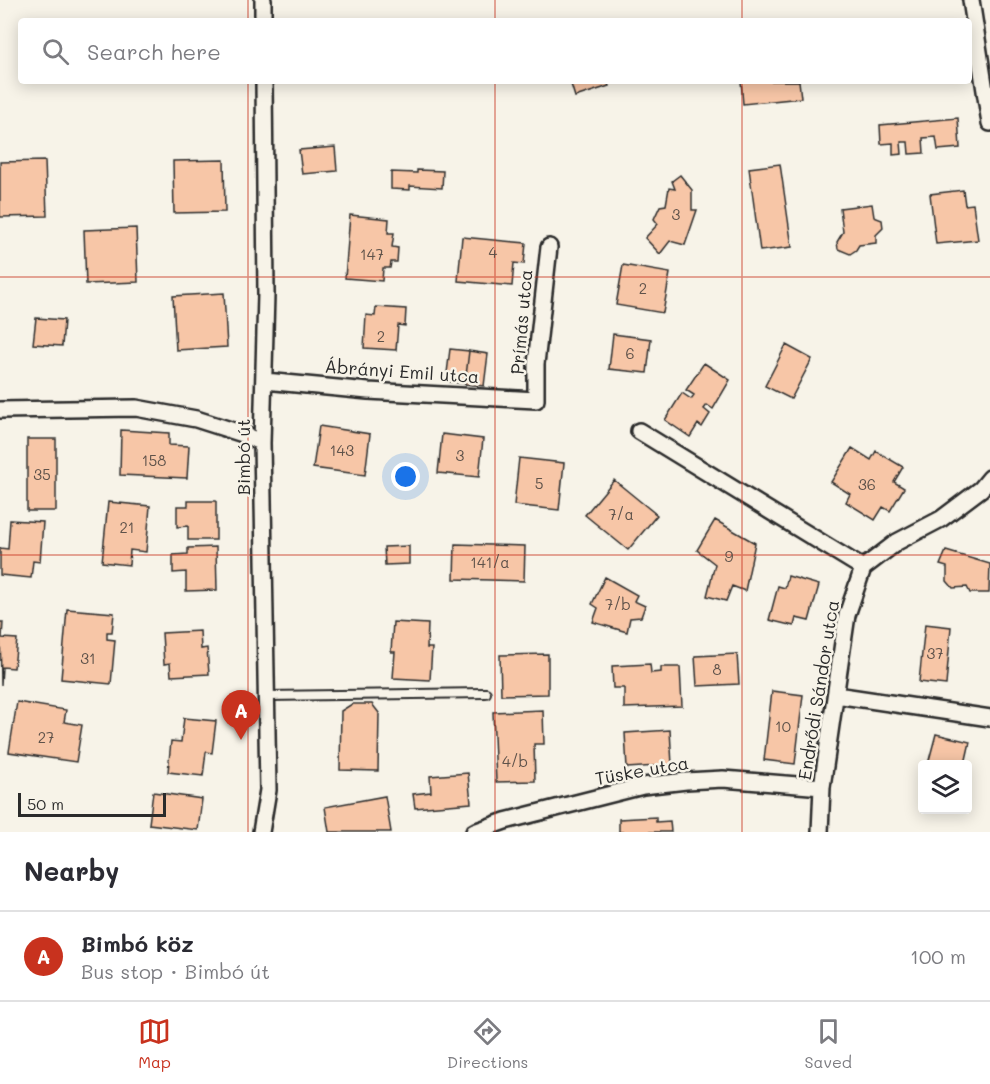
<!DOCTYPE html>
<meta charset="utf-8">
<style>
body{margin:0;font-family:Mali,sans-serif;background:#f7f7f7;color:#2b2b33}
.controls{position:absolute;right:18px;bottom:18px;display:grid;overflow:hidden;border-radius:6px;box-shadow:0 3px 15px #0003}
.controls button{width:54px;height:54px;display:grid;place-items:center;padding:0;border:0;border-bottom:2px solid #e1e1e2;background:#fff;color:#2b2b33;font:30px sans-serif}
.scale{position:absolute;left:18px;bottom:15px;width:148px;box-sizing:border-box;padding-left:6px;border:3px solid #2b2b2b;border-top:0;font-size:16px;line-height:21px;white-space:nowrap;color:#2b2b2b;-webkit-text-stroke:4px #f7f3e8;paint-order:stroke}
.you{position:absolute;left:406px;top:477px;width:21px;height:21px;margin:-15px;border:4px solid #fff;border-radius:50%;background:#1a73e8;box-shadow:0 0 0 9px #1a73e833}
.badge{display:grid;place-items:center;width:39px;height:39px;border-radius:50%;background:#c8321e;color:#fff;font-size:20px;font-weight:700}
.pin{position:absolute;translate:-50% -50px;filter:drop-shadow(0 2px 3px #0008)}
.pin::after{content:'';position:absolute;top:32px;width:21px;height:18px;background:inherit;clip-path:polygon(0 0,100% 0,50% 100%)}
.list{margin:0;padding:0;list-style:none}
h2{display:flex;justify-content:space-between;align-items:center;height:78px;margin:0;padding:0 24px;font-size:26px}
h2 small{font-size:20px;font-weight:400;color:#7c7c81}
.list li{display:grid;grid-template-columns:39px 1fr auto;gap:18px;align-items:center;box-sizing:border-box;height:90px;padding:0 24px;border-top:2px solid #e1e1e2}
.list b{display:block;font-size:22px;white-space:nowrap}
.list p{margin:0;font-size:20px;white-space:nowrap;color:#7c7c81}
.list em{font-size:20px;font-style:normal;color:#7c7c81}
.icon{flex:none;width:33px;height:33px;fill:none;stroke:currentColor;stroke-width:2;stroke-linecap:round;stroke-linejoin:round}
.map{position:relative;flex:none;width:990px;height:832px;overflow:hidden}
.search{position:absolute;background:#fff;box-shadow:0 3px 15px #0003;left:18px;right:18px;top:18px;height:66px;display:flex;align-items:center;gap:15px;box-sizing:border-box;padding:0 21px;border-radius:6px;color:#7c7c81;font-size:22px}
.sheet{height:168px;background:#fff}
nav{display:flex;justify-content:space-around;align-items:center;box-sizing:border-box;height:84px;border-top:2px solid #e1e1e2;background:#fff;font-size:16px;color:#7c7c81}
nav a{display:grid;justify-items:center;gap:3px}
nav .on{color:#c8321e}
.map>svg:first-child{display:block}
</style>
<div class="map">
<svg width="990" height="832" viewBox="0 0 990 832">
<rect width="100%" height="100%" fill="#f7f3e8"/>
<filter id="ink" filterUnits="userSpaceOnUse"><feTurbulence type="fractalNoise" baseFrequency=".0167" numOctaves="2"/><feDisplacementMap in="SourceGraphic" scale="12" xChannelSelector="R" yChannelSelector="G"/><feConvolveMatrix kernelMatrix="1 2 1 2 8 2 1 2 1" color-interpolation-filters="sRGB"/></filter>
<g filter="url(#ink)">
<path fill="#f7c6a7" stroke="#2b2b2b" stroke-width="1.5" d="M 570,81 L 607,81 L 609,86 L 575,97 Z
M 741,81 L 799,81 L 801,98 L 743,104 Z
M 958,118 L 960,148 L 938,150 L 936,137 L 923,138 L 924,153 L 909,154 L 908,142 L 901,142 L 902,154 L 893,155 L 893,143 L 881,144 L 880,125 Z
M 335,147 L 337,171 L 302,174 L 299,150 Z
M 224,160 L 225,212 L 174,213 L 173,161 Z
M 45,161 L 47,216 L 0,217 L 0,162 Z
M 780,164 L 792,247 L 760,251 L 749,168 Z
M 417,170 L 443,171 L 442,188 L 410,186 L 410,190 L 391,189 L 391,172 L 417,173 Z
M 680,175 L 692,190 L 692,210 L 697,210 L 685,245 L 670,241 L 660,254 L 645,238 L 658,224 L 654,219 L 660,206 L 666,205 L 669,188 L 675,189 L 672,181 Z
M 963,190 L 965,205 L 973,204 L 978,240 L 936,244 L 930,194 Z
M 872,204 L 874,217 L 882,220 L 883,228 L 876,235 L 876,243 L 859,245 L 856,250 L 850,254 L 838,249 L 837,242 L 843,232 L 840,208 Z
M 350,215 L 389,219 L 388,233 L 394,233 L 392,247 L 398,248 L 397,262 L 391,262 L 390,268 L 383,268 L 382,281 L 345,278 Z
M 136,228 L 138,282 L 86,284 L 84,230 Z
M 462,237 L 526,243 L 524,264 L 514,263 L 512,286 L 458,281 Z
M 623,265 L 670,273 L 663,313 L 616,305 Z
M 224,293 L 227,347 L 176,350 L 173,296 Z
M 376,307 L 406,309 L 405,326 L 398,325 L 396,350 L 364,348 L 366,315 L 375,316 Z
M 36,318 L 64,320 L 62,346 L 33,344 Z
M 613,334 L 651,339 L 647,373 L 609,369 Z
M 786,345 L 812,359 L 791,399 L 765,386 Z
M 450,349 L 469,351 L 465,384 L 446,381 Z
M 469,351 L 488,354 L 484,386 L 465,384 Z
M 704,363 L 730,380 L 713,409 L 707,405 L 704,409 L 710,414 L 702,427 L 698,424 L 690,437 L 665,420 L 682,393 L 691,399 L 694,395 L 686,390 Z
M 319,426 L 370,434 L 365,475 L 313,468 Z
M 121,430 L 169,433 L 169,445 L 189,446 L 187,478 L 120,475 Z
M 442,434 L 483,439 L 479,477 L 438,473 Z
M 27,439 L 56,439 L 56,511 L 27,511 Z
M 852,448 L 871,460 L 876,451 L 903,467 L 894,482 L 904,488 L 890,511 L 883,507 L 875,520 L 846,502 L 850,494 L 831,482 Z
M 519,458 L 564,463 L 559,510 L 514,505 Z
M 614,480 L 657,515 L 628,550 L 585,515 Z
M 188,501 L 216,501 L 216,540 L 188,540 L 188,526 L 177,527 L 177,506 L 188,506 Z
M 108,502 L 150,506 L 146,552 L 130,550 L 129,565 L 102,562 Z
M 10,520 L 43,522 L 40,562 L 33,561 L 31,578 L 0,575 L 0,548 L 8,549 Z
M 715,520 L 755,543 L 745,591 L 732,586 L 726,601 L 707,596 L 715,564 L 697,550 Z
M 455,544 L 525,546 L 524,581 L 454,579 Z
M 409,546 L 409,564 L 385,565 L 384,547 Z
M 216,547 L 217,590 L 186,591 L 186,572 L 173,573 L 173,555 L 188,554 L 188,548 Z
M 946,551 L 990,564 L 989,593 L 970,593 L 967,587 L 953,588 L 947,581 L 947,567 L 940,565 Z
M 788,576 L 819,585 L 809,621 L 796,618 L 794,626 L 769,620 L 778,586 L 785,588 Z
M 605,577 L 637,595 L 634,601 L 645,606 L 641,617 L 630,618 L 627,632 L 593,622 L 598,608 L 592,604 Z
M 67,609 L 114,613 L 112,632 L 107,632 L 107,639 L 115,640 L 111,684 L 61,679 Z
M 0,622 L 3,622 L 2,638 L 17,639 L 14,668 L 2,667 L 1,685 Z
M 393,622 L 428,624 L 427,648 L 432,648 L 430,680 L 393,678 L 395,652 L 391,652 Z
M 925,624 L 951,627 L 946,685 L 919,682 Z
M 200,631 L 201,649 L 207,648 L 209,674 L 171,676 L 170,663 L 164,664 L 162,633 Z
M 548,654 L 548,694 L 501,695 L 500,655 Z
M 737,654 L 739,684 L 697,686 L 695,656 Z
M 650,664 L 651,673 L 661,672 L 661,667 L 680,667 L 682,706 L 624,708 L 624,688 L 613,688 L 612,666 Z
M 772,691 L 803,695 L 795,764 L 764,760 Z
M 17,702 L 66,710 L 64,722 L 82,725 L 76,762 L 9,752 Z
M 352,704 L 372,704 L 379,713 L 378,771 L 340,770 L 341,711 Z
M 543,710 L 544,744 L 534,744 L 535,781 L 496,782 L 493,712 Z
M 184,718 L 216,721 L 212,753 L 206,752 L 203,776 L 168,772 L 171,741 L 181,742 Z
M 670,730 L 672,765 L 627,768 L 625,733 Z
M 936,734 L 970,742 L 965,764 L 928,764 Z
M 468,773 L 471,803 L 415,808 L 413,794 L 431,792 L 430,776 Z
M 153,792 L 202,799 L 198,830 L 149,824 Z
M 385,796 L 391,832 L 329,832 L 325,807 Z
M 656,817 L 656,822 L 670,821 L 671,832 L 619,832 L 619,819 Z"/>
<g fill="none" stroke-linecap="round" stroke-linejoin="round">
<defs>
<path id="lane" d="M 267,696 L 486,693"/>
<path id="street" d="M 263,0 L 263,21
M 971,0 L 990,123
M 265,381 L 368,391 L 536,400 L 536,364 L 549,247
M 0,410 L 136,408 L 196,419 L 240,433 L 262,443
M 639,431 L 863,568
M 836,695 L 990,718
M 261,832 L 268,790 L 262,443 L 266,294 L 264,81
M 474,832 L 505,821 L 643,786 L 686,781 L 723,779 L 822,787
M 820,832 L 822,787 L 847,615 L 863,568 L 897,542 L 941,519 L 981,489 L 990,478"/>
</defs>
<use href="#lane" stroke="#2b2b2b" stroke-width="12"/>
<use href="#street" stroke="#2b2b2b" stroke-width="20"/>
<use href="#lane" stroke="#f7f3e8" stroke-width="8"/>
<use href="#street" stroke="#f7f3e8" stroke-width="15"/>
</g>
</g>
<path fill="none" stroke="#c8321e" stroke-width="1.5" stroke-opacity="0.55" d="M 248,0 L 248,21M 495,0 L 495,21M 742,0 L 742,21M 248,81 L 248,832M 495,81 L 495,832M 742,81 L 742,832M 0,277 L 990,277M 0,555 L 990,555"/>
<g text-anchor="middle" stroke-width="5" stroke-linejoin="round" paint-order="stroke">
<g font-size="15" fill="#5e524a">
<text x="676" y="220">3</text>
<text x="493" y="258">4</text>
<text x="372" y="260">147</text>
<text x="643" y="294">2</text>
<text x="381" y="342">2</text>
<text x="630" y="359">6</text>
<text x="342" y="456">143</text>
<text x="460" y="461">3</text>
<text x="154" y="466">158</text>
<text x="42" y="480">35</text>
<text x="539" y="489">5</text>
<text x="867" y="490">36</text>
<text x="621" y="520">7/a</text>
<text x="127" y="533">21</text>
<text x="729" y="562">9</text>
<text x="490" y="568">141/a</text>
<text x="618" y="610">7/b</text>
<text x="935" y="659">37</text>
<text x="88" y="664">31</text>
<text x="717" y="675">8</text>
<text x="783" y="732">10</text>
<text x="46" y="743">27</text>
<text x="515" y="767">4/b</text>
</g>
<g font-size="18" fill="#2b2b2b" stroke="#f7f3e8">
<text transform="translate(522 322) rotate(-85)" y="6">Prímás utca</text>
<text transform="translate(402 372) rotate(4)" y="6">Ábrányi Emil utca</text>
<text transform="translate(244 457) rotate(-90)" y="6">Bimbó út</text>
<text transform="translate(819 690) rotate(-81)" y="6">Endrődi Sándor utca</text>
<text transform="translate(642 771) rotate(-10)" y="6">Tüske utca</text>
</g>
</g>
</svg>
<div class="controls">
<button><svg class="icon" aria-label="layers" viewBox="0 0 24 24"><path d="M12 4l9 5-9 5-9-5zM3 14l9 5 9-5"/></svg></button>
</div>
<div class="scale">50 m</div>
<div class="you"></div>
<div class="pin badge" style="left:241px;top:740px">A</div>
<div class="search"><svg class="icon" aria-label="search" viewBox="0 0 24 24"><circle cx="10" cy="10" r="6"/><path d="M15 15l6 6"/></svg>Search here</div>
</div>
<section class="sheet">
<h2>Nearby<small></small></h2>
<ul class="list">
<li><span class="badge">A</span><div><b>Bimbó köz</b><p>Bus stop · Bimbó út</p></div><em>100 m</em></li>
</ul>
</section>
<nav>
<a class="on"><svg class="icon" aria-label="map" viewBox="0 0 24 24"><path d="M3 6l6-2 6 2 6-2v14l-6 2-6-2-6 2zM9 4v14M15 6v14"/></svg>Map</a>
<a><svg class="icon" aria-label="directions" viewBox="0 0 24 24"><path d="M12 3l9 9-9 9-9-9zM9 14v-3h6M13 9l2 2-2 2"/></svg>Directions</a>
<a><svg class="icon" aria-label="saved" viewBox="0 0 24 24"><path d="M7 4h10v16l-5-4-5 4z"/></svg>Saved</a>
</nav>
